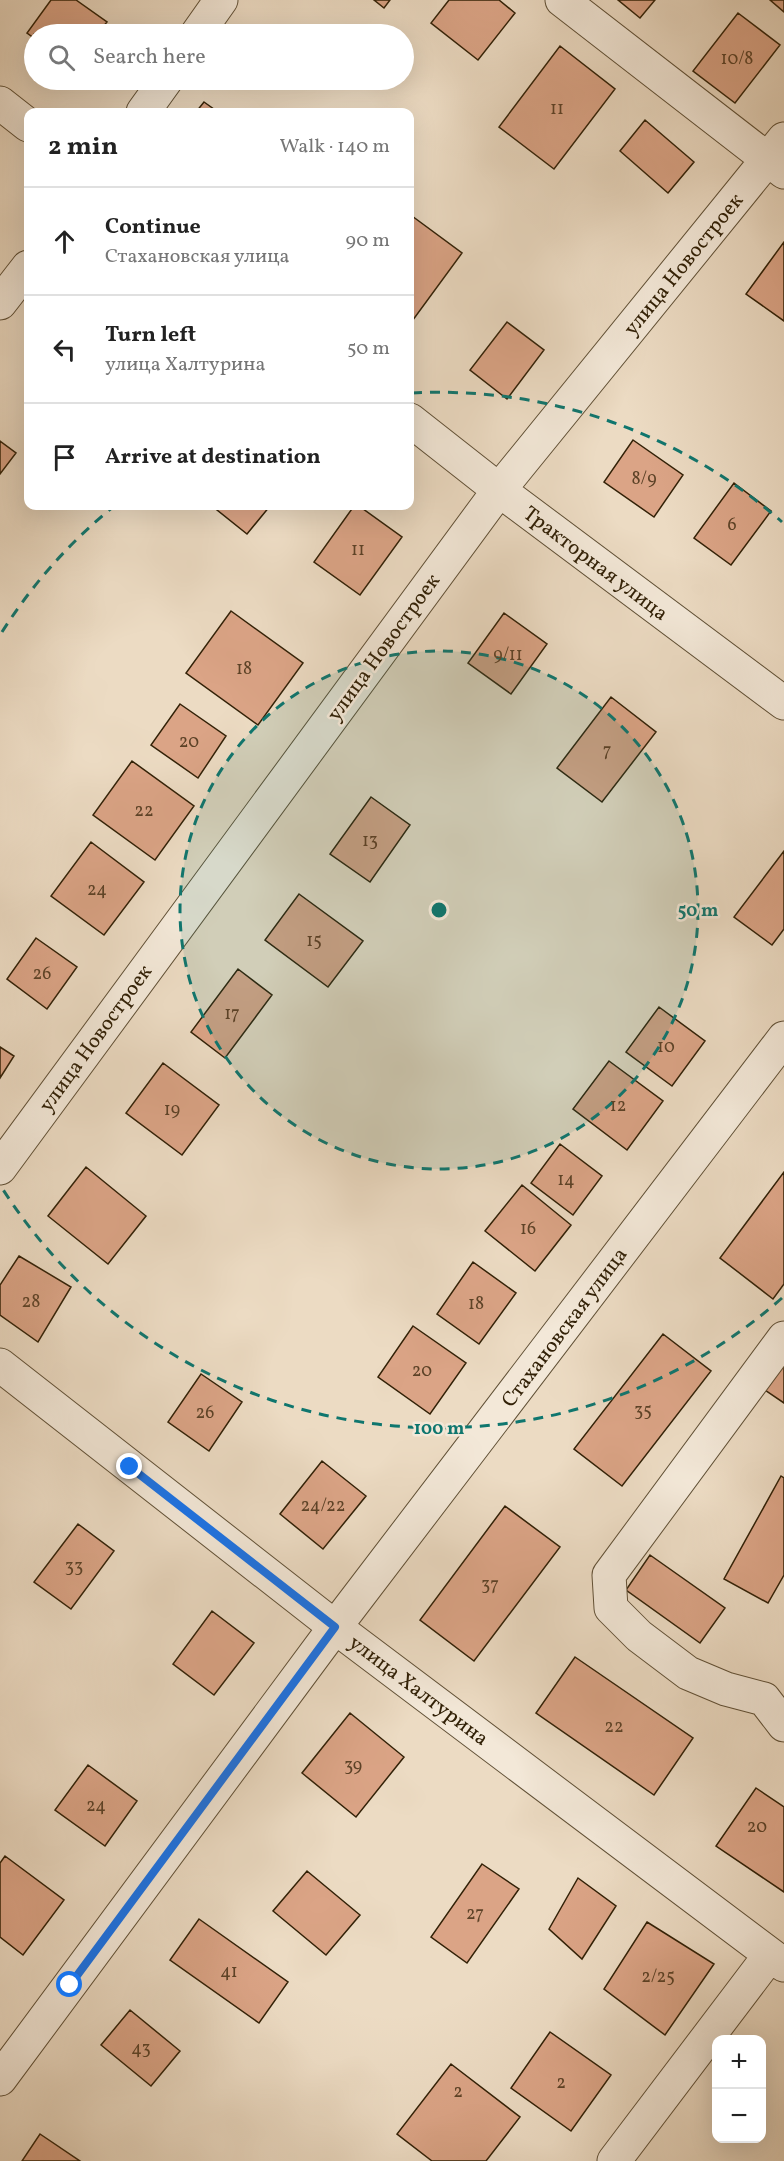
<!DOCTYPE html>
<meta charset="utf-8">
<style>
body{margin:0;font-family:Vollkorn,serif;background:#f6f6f6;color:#222}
.controls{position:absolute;right:18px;bottom:18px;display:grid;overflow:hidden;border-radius:12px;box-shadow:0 6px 24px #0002}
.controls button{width:54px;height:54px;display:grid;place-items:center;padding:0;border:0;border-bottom:2px solid #e0e0e0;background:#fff;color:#222;font:30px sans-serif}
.stop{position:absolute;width:18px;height:18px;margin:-14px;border:4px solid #1a73e8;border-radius:50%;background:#fff}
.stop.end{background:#1a73e8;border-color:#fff;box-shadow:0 2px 6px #0008}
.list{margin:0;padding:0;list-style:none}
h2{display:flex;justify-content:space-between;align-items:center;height:78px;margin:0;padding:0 24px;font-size:26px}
h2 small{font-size:20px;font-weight:400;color:#767676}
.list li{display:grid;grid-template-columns:39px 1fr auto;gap:18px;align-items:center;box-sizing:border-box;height:108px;padding:0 24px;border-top:2px solid #e0e0e0}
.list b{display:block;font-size:22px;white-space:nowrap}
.list p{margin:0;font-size:20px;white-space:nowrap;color:#767676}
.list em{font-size:20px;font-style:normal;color:#767676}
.icon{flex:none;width:33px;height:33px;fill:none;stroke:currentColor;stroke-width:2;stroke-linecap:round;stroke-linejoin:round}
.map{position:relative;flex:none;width:784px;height:2161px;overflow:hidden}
.search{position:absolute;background:#fff;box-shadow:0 6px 24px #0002;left:24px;top:24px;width:390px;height:66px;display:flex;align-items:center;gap:15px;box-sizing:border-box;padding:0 21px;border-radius:33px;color:#767676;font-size:22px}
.panel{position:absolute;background:#fff;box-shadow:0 6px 24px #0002;left:24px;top:108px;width:390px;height:402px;border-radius:12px}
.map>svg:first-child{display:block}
</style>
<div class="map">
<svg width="784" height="2161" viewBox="0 0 784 2161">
<rect width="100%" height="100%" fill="#ecdbc3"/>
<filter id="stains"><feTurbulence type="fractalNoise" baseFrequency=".00333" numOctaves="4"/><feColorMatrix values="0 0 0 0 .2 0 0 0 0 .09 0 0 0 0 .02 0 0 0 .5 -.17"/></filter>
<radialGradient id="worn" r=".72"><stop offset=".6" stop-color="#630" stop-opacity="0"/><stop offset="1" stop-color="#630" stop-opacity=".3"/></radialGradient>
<path fill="#dba486" stroke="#322107" stroke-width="1.5" d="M 51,0 L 76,0 L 107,22 L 97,34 L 34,34 L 34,38 L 27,33 Z
M 374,0 L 390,0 L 384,8 Z
M 449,0 L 499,0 L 515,13 L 478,60 L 431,23 Z
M 618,0 L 655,0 L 640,18 Z
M 770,0 L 784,0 L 784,12 Z
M 738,13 L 780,45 L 735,103 L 693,71 Z
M 560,46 L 615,89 L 554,169 L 499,127 Z
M 204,102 L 218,112 L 196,112 Z
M 645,120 L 694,162 L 668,193 L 620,151 Z
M 412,216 L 462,253 L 410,324 L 410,220 Z
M 784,242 L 784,321 L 746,294 Z
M 507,322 L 544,350 L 507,399 L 470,370 Z
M 633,440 L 683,475 L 654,517 L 604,482 Z
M 0,441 L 16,453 L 0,474 Z
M 734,483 L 771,511 L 731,565 L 694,538 Z
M 212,506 L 270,506 L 247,534 Z
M 354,506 L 359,506 L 402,537 L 360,595 L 314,562 Z
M 231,611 L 303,663 L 258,725 L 186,673 Z
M 504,613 L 547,644 L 511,694 L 468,663 Z
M 611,697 L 656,732 L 602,802 L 557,768 Z
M 180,704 L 226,736 L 198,778 L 151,745 Z
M 132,761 L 194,806 L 155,860 L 93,815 Z
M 371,797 L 410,825 L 370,882 L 330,854 Z
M 91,842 L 144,882 L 104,935 L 51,896 Z
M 784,851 L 784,929 L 772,945 L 734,917 Z
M 299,894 L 363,941 L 328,987 L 265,940 Z
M 36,938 L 77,967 L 47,1009 L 7,979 Z
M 238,969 L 272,995 L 225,1058 L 191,1032 Z
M 659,1007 L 705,1041 L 672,1086 L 626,1052 Z
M 0,1047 L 14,1056 L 0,1078 Z
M 609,1061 L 663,1101 L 627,1150 L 573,1109 Z
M 163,1063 L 219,1105 L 182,1155 L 126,1113 Z
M 560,1144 L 602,1176 L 573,1215 L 531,1183 Z
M 86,1167 L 146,1216 L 108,1264 L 48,1216 Z
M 784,1172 L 784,1284 L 773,1299 L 720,1258 Z
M 522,1185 L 571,1225 L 535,1271 L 485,1231 Z
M 19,1256 L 71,1287 L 38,1342 L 0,1315 L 0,1285 Z
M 473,1262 L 516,1293 L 479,1344 L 437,1314 Z
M 413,1326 L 466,1363 L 430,1414 L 378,1377 Z
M 663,1334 L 711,1371 L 622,1486 L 574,1449 Z
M 784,1362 L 784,1403 L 765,1390 Z
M 201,1374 L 242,1402 L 209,1451 L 168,1422 Z
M 322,1461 L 366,1496 L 323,1549 L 280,1514 Z
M 781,1476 L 784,1478 L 784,1575 L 768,1603 L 724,1579 Z
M 505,1506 L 560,1547 L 474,1661 L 420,1620 Z
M 78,1524 L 114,1551 L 71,1609 L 34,1582 Z
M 650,1555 L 725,1608 L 700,1643 L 626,1590 Z
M 212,1611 L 254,1643 L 214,1695 L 173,1664 Z
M 575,1657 L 693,1738 L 654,1795 L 536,1713 Z
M 350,1713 L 404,1757 L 356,1817 L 302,1773 Z
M 88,1765 L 137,1801 L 105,1846 L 55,1810 Z
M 756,1788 L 784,1807 L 784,1892 L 716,1846 Z
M 5,1856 L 64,1900 L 23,1955 L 0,1937 L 0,1863 Z
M 482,1864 L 519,1889 L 467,1963 L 431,1937 Z
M 307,1871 L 360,1915 L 326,1955 L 273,1911 Z
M 578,1878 L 616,1906 L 582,1959 L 549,1929 Z
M 199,1919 L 288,1982 L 259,2023 L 170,1960 Z
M 647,1922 L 714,1964 L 665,2035 L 604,1989 Z
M 130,2010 L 180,2051 L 151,2086 L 101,2045 Z
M 550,2032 L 611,2075 L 571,2131 L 511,2088 Z
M 451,2064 L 520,2117 L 486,2161 L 432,2161 L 397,2134 Z
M 40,2134 L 80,2161 L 22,2161 Z"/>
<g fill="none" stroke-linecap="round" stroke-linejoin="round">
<defs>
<path id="minor" d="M 562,0 L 784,172
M 197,34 L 221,0
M 0,103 L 28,125
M 143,112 L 166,80
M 0,303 L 28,267
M 410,420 L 499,490 L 784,703
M 0,1168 L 499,490 L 784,139
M 784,1338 L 609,1575 L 611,1608 L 639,1636 L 688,1673 L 726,1689 L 764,1699 L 784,1725
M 0,1365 L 335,1627 L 784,1965
M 0,2079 L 335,1627 L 784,1038
M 614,2161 L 770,1955"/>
</defs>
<use href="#minor" stroke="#605036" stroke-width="35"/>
<use href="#minor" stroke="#f3e8d8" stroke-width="33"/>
</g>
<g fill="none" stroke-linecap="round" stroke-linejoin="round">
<path stroke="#1a73e8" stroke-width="8" d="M 70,1985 L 335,1627 L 130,1467"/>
</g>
<circle cx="439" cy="910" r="259" fill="#0f766e" fill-opacity=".12"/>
<g fill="none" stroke="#0f766e" stroke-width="3" stroke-dasharray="10 8">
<circle cx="439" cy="910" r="259"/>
<path d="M782 1298A518 518 0 0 1 2 1188M2 632A518 518 0 0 1 113 507M412 393A518 518 0 0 1 782 522"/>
</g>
<g text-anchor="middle" stroke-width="5" stroke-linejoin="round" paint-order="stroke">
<g font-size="18" fill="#5c4227">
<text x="737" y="64">10/8</text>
<text x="557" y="114">11</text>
<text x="644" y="484">8/9</text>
<text x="732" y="530">6</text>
<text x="358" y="555">11</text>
<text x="508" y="660">9/11</text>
<text x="244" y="674">18</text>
<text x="189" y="747">20</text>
<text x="607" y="756">7</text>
<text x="144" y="816">22</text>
<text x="370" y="846">13</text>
<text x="97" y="895">24</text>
<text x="314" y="946">15</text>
<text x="42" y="979">26</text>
<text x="232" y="1019">17</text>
<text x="666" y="1052">10</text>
<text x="618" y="1111">12</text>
<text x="172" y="1115">19</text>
<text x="566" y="1185">14</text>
<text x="528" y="1234">16</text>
<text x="31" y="1307">28</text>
<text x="476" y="1309">18</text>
<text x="422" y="1376">20</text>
<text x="643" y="1416">35</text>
<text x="205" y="1418">26</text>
<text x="323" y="1511">24/22</text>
<text x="74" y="1572">33</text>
<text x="490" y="1590">37</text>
<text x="614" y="1732">22</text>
<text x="353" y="1771">39</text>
<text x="96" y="1811">24</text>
<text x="757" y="1832">20</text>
<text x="475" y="1919">27</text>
<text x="229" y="1977">41</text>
<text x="658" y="1982">2/25</text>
<text x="141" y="2054">43</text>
<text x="561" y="2088">2</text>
<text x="458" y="2097">2</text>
</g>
<g font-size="21" fill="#322107" stroke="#f3e8d8">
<text transform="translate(683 264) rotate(-51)" y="7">улица Новостроек</text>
<text transform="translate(596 563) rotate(37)" y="7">Тракторная улица</text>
<text transform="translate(383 647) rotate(-54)" y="7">улица Новостроек</text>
<text transform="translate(95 1038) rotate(-54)" y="7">улица Новостроек</text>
<text transform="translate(564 1327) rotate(-53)" y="7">Стахановская улица</text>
<text transform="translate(419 1690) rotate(37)" y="7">улица Халтурина</text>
</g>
</g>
<circle cx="439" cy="910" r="9" fill="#0f766e" stroke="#f3e8d8" stroke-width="3"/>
<g font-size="18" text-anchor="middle" font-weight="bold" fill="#0f766e" stroke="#f3e8d8" stroke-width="5" stroke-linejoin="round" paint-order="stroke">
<text x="698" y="916">50 m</text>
<text x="439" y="1434">100 m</text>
</g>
<rect width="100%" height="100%" filter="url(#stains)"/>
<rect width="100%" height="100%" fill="url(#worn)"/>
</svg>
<div class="controls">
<button>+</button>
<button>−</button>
</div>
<div class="stop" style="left:70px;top:1985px"></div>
<div class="stop end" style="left:130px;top:1467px"></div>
<div class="search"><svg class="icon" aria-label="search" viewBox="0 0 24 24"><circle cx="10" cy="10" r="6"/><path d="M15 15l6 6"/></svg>Search here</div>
<section class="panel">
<h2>2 min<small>Walk · 140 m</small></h2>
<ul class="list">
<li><svg class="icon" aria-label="ahead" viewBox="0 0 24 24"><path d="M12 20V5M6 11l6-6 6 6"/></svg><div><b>Continue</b><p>Стахановская улица</p></div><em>90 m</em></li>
<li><svg class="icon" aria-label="left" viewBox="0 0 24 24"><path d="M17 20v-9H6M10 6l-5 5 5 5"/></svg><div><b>Turn left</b><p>улица Халтурина</p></div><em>50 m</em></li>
<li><svg class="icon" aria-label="arrive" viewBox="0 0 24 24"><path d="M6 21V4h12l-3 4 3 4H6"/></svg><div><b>Arrive at destination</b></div></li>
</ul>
</section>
</div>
